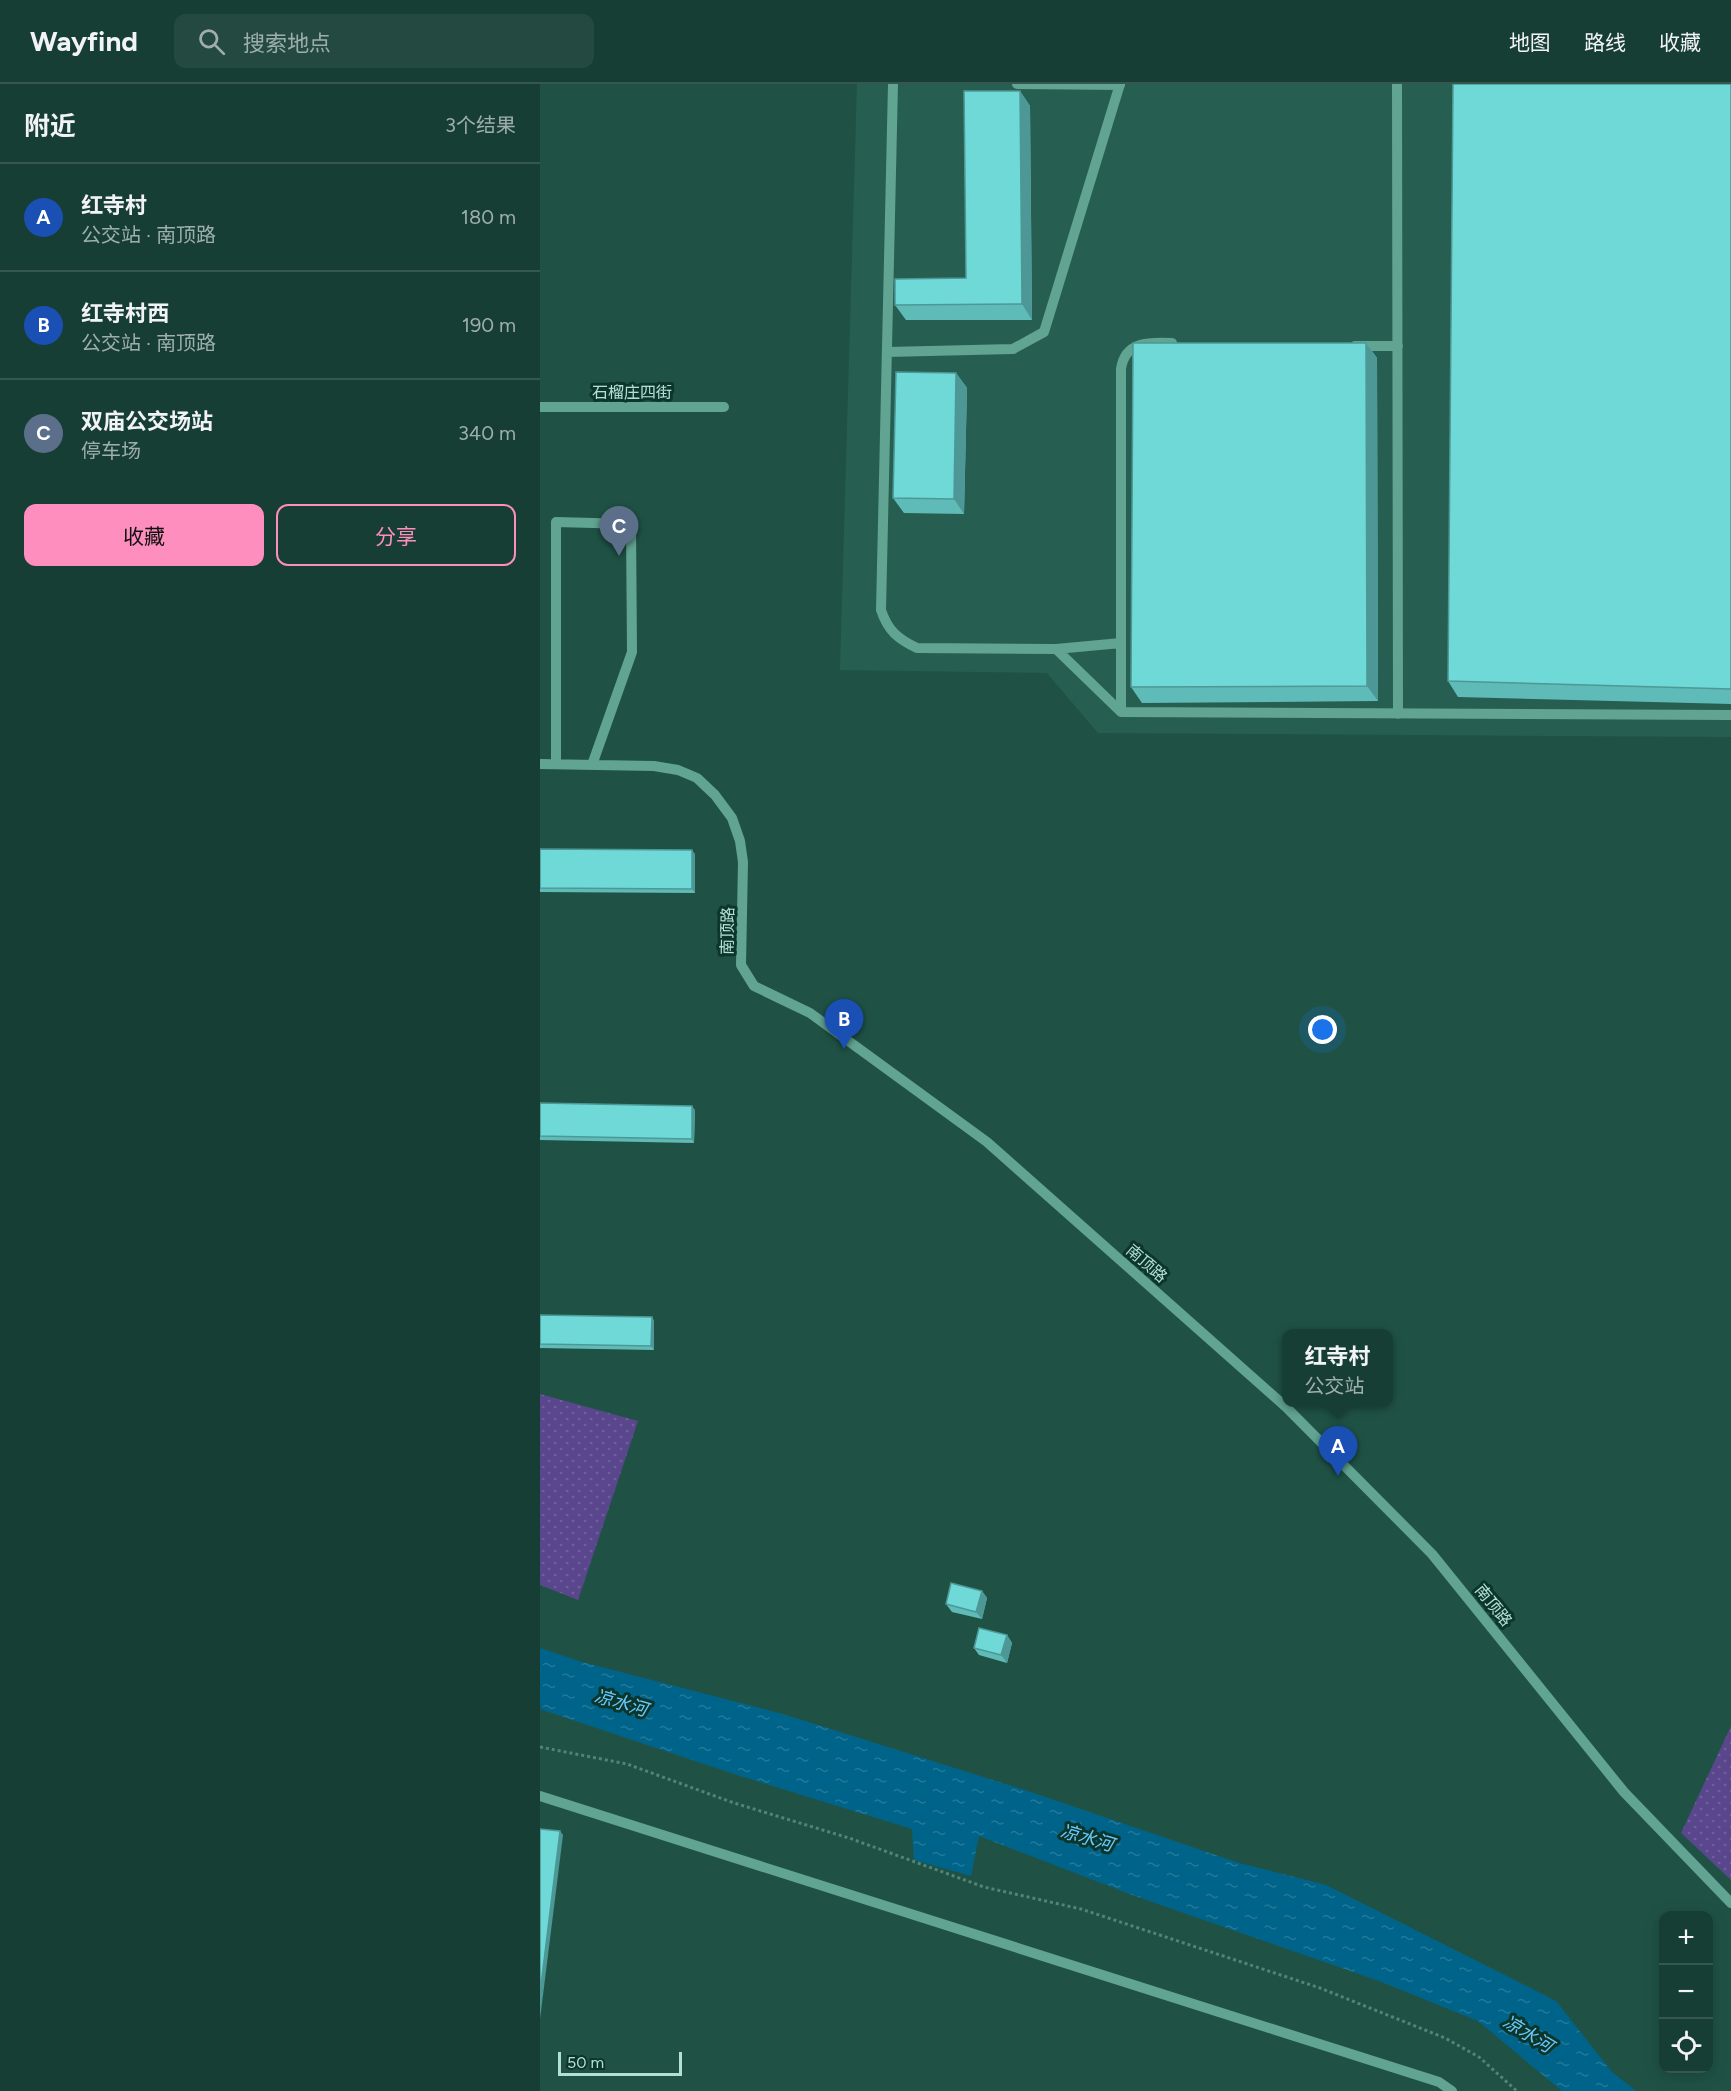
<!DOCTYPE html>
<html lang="zh">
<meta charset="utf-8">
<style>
body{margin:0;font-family:Figtree,"Noto Sans SC",sans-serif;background:#244940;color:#f1f3f6}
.controls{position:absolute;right:18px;bottom:18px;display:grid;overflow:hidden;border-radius:12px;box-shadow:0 3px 15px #0003}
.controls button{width:54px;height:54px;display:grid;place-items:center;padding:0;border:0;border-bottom:2px solid #36574f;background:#173e34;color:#f1f3f6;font:30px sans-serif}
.scale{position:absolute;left:18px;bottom:15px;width:124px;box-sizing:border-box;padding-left:6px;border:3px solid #b4e0d2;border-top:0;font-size:16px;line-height:21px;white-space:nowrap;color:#b4e0d2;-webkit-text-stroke:4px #0c362c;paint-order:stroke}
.you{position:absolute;left:783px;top:946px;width:21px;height:21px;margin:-15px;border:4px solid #fff;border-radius:50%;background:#1a73e8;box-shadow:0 0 0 9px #1a73e833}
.badge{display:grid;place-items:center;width:39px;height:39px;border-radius:50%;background:#fd8ebe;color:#fff;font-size:20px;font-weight:700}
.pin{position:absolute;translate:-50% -50px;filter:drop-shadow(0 2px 3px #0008)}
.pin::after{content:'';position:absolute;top:32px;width:21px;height:18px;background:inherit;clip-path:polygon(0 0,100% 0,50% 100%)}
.popup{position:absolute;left:742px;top:1245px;width:111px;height:78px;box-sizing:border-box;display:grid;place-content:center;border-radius:12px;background:#173e34;filter:drop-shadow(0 2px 4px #0005);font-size:20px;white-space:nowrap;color:#9eaeac}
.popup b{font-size:22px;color:#f1f3f6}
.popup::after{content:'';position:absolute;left:50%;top:100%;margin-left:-12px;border:12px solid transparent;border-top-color:#173e34}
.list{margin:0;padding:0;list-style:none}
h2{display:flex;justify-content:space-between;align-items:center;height:78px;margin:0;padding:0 24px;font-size:26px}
h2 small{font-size:20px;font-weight:400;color:#9eaeac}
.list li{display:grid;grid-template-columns:39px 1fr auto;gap:18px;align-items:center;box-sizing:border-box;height:108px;padding:0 24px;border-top:2px solid #36574f}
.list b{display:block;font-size:22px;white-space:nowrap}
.list p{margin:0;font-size:20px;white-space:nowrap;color:#9eaeac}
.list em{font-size:20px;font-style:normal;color:#9eaeac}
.actions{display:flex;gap:12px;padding:18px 24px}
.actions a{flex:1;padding:14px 0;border:2px solid #fd8ebe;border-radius:12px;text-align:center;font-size:21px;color:#fd8ebe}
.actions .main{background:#fd8ebe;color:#111}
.icon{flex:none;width:33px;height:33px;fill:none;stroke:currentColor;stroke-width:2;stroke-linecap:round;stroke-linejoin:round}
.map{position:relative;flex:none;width:1191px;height:2007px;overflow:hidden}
header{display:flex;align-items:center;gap:36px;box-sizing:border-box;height:84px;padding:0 30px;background:#173e34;border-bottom:2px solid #36574f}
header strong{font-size:28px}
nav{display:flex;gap:33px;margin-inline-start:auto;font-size:21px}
.search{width:420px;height:54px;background:#244940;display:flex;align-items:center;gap:15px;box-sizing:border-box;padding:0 21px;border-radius:12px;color:#9eaeac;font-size:22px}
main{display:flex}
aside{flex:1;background:#173e34}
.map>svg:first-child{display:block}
</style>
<header>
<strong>Wayfind</strong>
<div class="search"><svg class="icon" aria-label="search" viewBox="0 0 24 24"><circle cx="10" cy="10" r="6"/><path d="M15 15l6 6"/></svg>搜索地点</div>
<nav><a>地图</a><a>路线</a><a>收藏</a></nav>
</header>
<main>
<aside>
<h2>附近<small>3个结果</small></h2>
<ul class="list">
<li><span class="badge" style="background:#1a4fb4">A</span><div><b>红寺村</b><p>公交站 · 南顶路</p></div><em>180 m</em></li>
<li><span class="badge" style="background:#1a4fb4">B</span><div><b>红寺村西</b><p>公交站 · 南顶路</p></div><em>190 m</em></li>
<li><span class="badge" style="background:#5c6f8a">C</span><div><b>双庙公交场站</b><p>停车场</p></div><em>340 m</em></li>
</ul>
<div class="actions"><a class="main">收藏</a><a>分享</a></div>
</aside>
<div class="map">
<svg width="1191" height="2007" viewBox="0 0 1191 2007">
<defs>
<pattern id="park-dots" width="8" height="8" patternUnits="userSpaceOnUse" patternTransform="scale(1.5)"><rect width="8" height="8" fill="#59468c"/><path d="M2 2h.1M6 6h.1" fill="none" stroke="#6e609b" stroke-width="1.8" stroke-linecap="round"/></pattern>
<pattern id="water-ripples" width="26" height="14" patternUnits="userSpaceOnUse" patternTransform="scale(1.5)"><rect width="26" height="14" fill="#006389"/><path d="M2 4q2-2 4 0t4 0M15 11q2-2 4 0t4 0" fill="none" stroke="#237999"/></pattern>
</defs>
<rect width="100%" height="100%" fill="#1f5245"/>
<path fill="#265f51" d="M 317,0 L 1191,0 L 1191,653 L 558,649 L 507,589 L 300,586 Z"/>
<path fill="url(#park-dots)" d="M 0,1310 L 98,1337 L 38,1516 L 0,1501 Z
M 1191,1642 L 1191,1796 L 1141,1749 Z"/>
<path fill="url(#water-ripples)" d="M 0,1564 L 42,1578 L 243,1630 L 491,1708 L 699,1779 L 786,1801 L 1016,1917 L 1072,1988 L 1096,2007 L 1022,2007 L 938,1937 L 839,1897 L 595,1812 L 439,1752 L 431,1792 L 374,1776 L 372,1745 L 194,1690 L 0,1625 Z"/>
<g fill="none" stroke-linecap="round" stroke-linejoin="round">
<path stroke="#538476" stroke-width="3" stroke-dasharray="3 3" stroke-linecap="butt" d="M 0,1663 L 87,1680 L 194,1719 L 309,1754 L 444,1803 L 541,1825 L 780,1904 L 905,1954 L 939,1973 L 977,2007"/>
<path stroke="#61a491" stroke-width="10" d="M 353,0 L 341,526 C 348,547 358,555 377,564 L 516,565
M 477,0 L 580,1
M 857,0 L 858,630
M 632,259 C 609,258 585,257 581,285 L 581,628 L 1191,631
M 815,262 L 858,262
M 347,268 L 473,265 L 504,248 L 580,0
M 0,323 L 184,323
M 581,559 L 516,565 L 581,628
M 0,680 L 114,682 L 138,686 L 157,694 L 175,711 L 192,734 L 200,757 L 203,778 L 201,881 L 214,902 L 270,929 L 447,1058 L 746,1323 L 892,1470 L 1084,1708 L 1191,1819
M 16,680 L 16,438 L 91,440 L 92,568 L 52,681
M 0,1712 L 899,1998 L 912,2007"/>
</g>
<path fill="#5fbbb8" d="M 1191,0 L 1191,620 L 918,613 L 908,597 Z
M 480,7 L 490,22 L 492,236 L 366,236 L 355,221 L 426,194 Z
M 826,259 L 837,274 L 838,617 L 602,619 L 591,603 Z
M 416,289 L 427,304 L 424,430 L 364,429 L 353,414 Z
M 0,765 L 155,770 L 155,809 L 0,808 Z
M 0,1019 L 155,1026 L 154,1059 L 0,1056 Z
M 0,1231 L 112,1233 L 114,1237 L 114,1266 L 0,1264 Z
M 442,1507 L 447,1514 L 442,1535 L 412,1528 L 406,1520 Z
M 467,1551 L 472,1559 L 467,1579 L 439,1571 L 434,1564 Z"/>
<path fill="#4d9896" d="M 480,7 L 490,22 L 492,236 L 482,220 Z
M 826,259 L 837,274 L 838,617 L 827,602 Z
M 416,289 L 427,304 L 424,430 L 414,415 Z
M 152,766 L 155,770 L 155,809 L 152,805 Z
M 152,1022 L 155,1026 L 154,1059 L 152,1055 Z
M 112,1233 L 114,1237 L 114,1266 L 111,1262 Z
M 442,1507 L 447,1514 L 442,1535 L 436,1528 Z
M 467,1551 L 472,1559 L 467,1579 L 461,1571 Z
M 20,1747 L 23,1751 L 0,1935 L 0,1909 Z"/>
<path fill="#6ed9d6" stroke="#4d9896" stroke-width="1.5" d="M 913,0 L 1191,0 L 1191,605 L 908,597 Z
M 424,7 L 480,7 L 482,220 L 355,221 L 355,195 L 426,194 Z
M 593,259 L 826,259 L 827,602 L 591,603 Z
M 356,288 L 416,289 L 414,415 L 353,414 Z
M 0,765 L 152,766 L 152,805 L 0,804 Z
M 0,1019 L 152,1022 L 152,1055 L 0,1052 Z
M 0,1231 L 112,1233 L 111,1262 L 0,1260 Z
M 411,1499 L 442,1507 L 436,1528 L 406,1520 Z
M 439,1544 L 467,1551 L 461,1571 L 434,1564 Z
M 0,1745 L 20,1747 L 0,1909 Z"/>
<g text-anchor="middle" stroke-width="6" stroke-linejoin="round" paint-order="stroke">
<g font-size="16" fill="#b4e0d2" stroke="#0c362c">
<text x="92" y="314">石榴庄四街</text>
<text transform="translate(187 847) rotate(-89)" y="6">南顶路</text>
<text transform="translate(607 1179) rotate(41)" y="6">南顶路</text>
<text transform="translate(954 1521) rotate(51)" y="6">南顶路</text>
</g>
<g font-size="18" font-style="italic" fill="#6acbfe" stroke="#0c362c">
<text transform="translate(81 1619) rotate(16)" y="6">凉水河</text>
<text transform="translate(547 1754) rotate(16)" y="6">凉水河</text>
<text transform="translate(988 1950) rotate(31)" y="6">凉水河</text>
</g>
</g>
</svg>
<div class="controls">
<button>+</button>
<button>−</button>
<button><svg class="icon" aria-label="locate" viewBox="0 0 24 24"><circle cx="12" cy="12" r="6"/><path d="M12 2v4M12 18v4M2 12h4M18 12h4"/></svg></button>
</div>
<div class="scale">50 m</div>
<div class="you"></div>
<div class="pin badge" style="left:798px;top:1392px;background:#1a4fb4">A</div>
<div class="popup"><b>红寺村</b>公交站</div>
<div class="pin badge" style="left:304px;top:965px;background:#1a4fb4">B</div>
<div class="pin badge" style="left:79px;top:472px;background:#5c6f8a">C</div>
</div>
</main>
